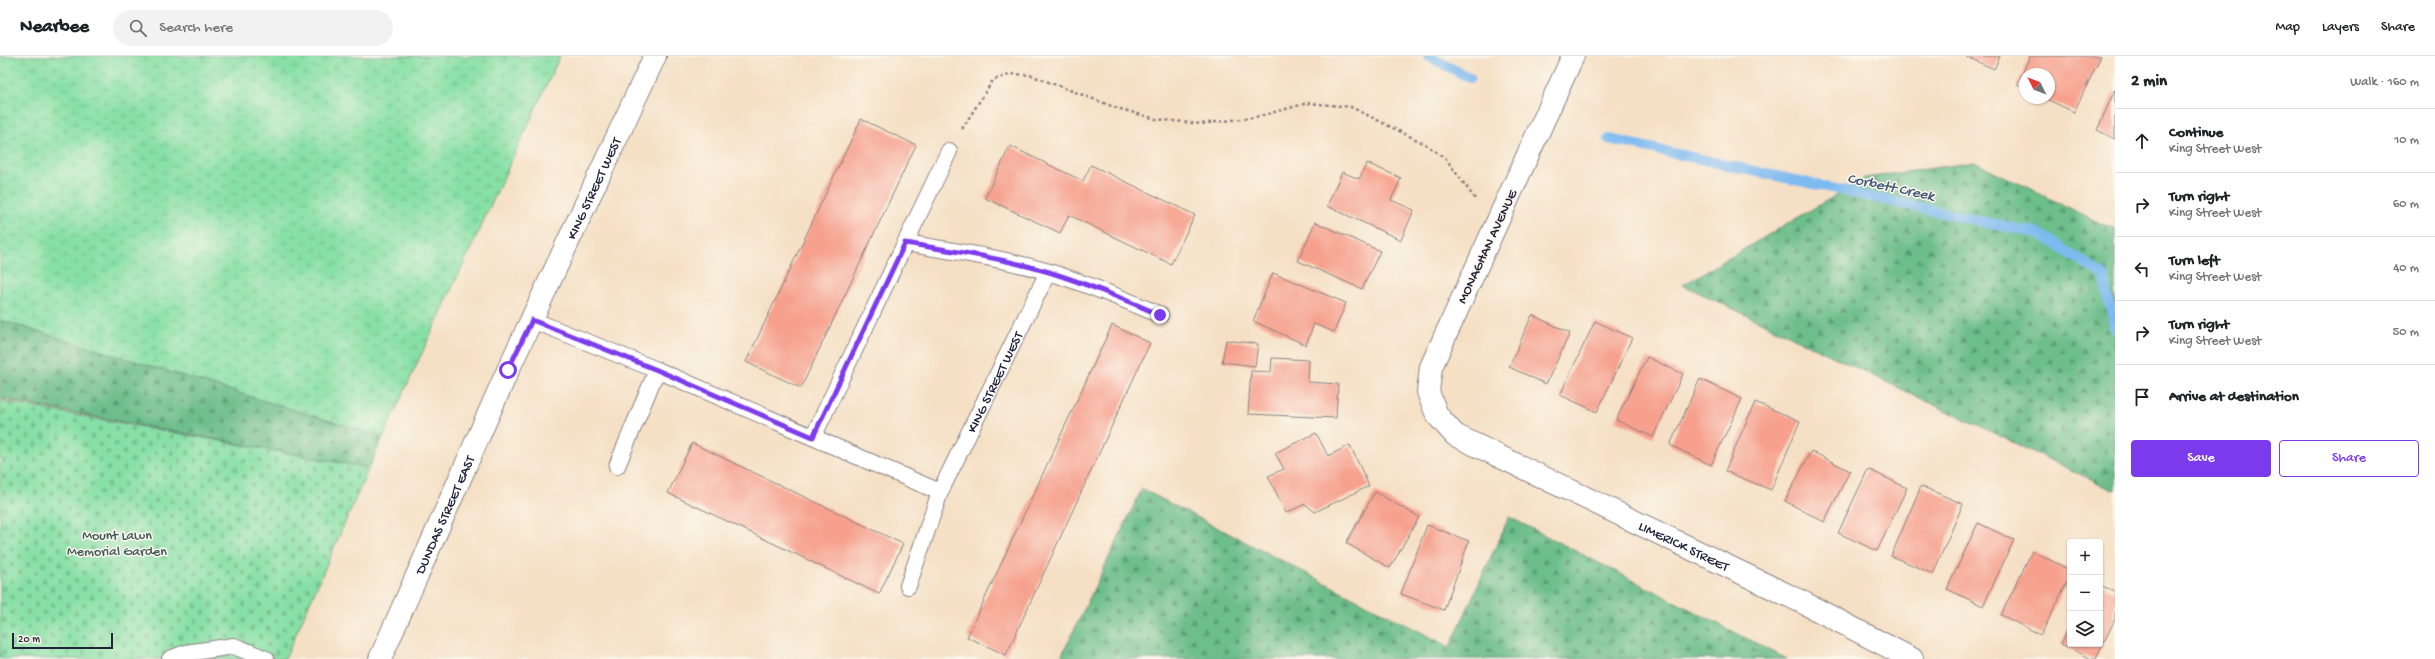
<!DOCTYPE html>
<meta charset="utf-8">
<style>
body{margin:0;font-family:"Gochi Hand",sans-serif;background:#f2f2f2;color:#202124}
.controls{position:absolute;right:12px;bottom:12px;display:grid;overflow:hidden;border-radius:4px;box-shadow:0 1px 3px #0004}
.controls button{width:36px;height:36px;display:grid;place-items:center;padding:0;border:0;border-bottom:1px solid #e0e0e0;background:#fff;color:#202124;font:20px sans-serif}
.compass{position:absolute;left:2019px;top:12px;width:36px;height:36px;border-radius:50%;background:#fff;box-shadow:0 1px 3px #0004;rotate:312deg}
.scale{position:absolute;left:12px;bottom:10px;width:101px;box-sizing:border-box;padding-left:4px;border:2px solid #22223b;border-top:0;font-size:11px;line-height:14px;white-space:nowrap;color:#22223b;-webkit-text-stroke:3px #fbf7ec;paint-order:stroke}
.stop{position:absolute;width:12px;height:12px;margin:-9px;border:3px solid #7c3aed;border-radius:50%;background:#fff}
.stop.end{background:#7c3aed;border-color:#fff;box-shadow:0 1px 4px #0008}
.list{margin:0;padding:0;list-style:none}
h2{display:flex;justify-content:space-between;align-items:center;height:52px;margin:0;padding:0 16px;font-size:17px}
h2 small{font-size:13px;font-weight:400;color:#757577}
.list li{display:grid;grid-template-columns:26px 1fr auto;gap:12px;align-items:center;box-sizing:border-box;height:64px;padding:0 16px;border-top:1px solid #e0e0e0}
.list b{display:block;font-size:15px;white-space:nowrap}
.list p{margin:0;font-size:13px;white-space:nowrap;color:#757577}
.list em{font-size:13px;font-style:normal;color:#757577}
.actions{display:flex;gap:8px;padding:12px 16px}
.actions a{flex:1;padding:9px 0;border:1px solid #7c3aed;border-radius:4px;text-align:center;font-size:14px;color:#7c3aed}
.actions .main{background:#7c3aed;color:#fff}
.icon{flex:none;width:22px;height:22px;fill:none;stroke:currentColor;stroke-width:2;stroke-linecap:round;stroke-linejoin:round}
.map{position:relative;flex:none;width:2115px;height:603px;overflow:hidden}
header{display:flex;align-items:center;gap:24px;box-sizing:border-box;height:56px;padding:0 20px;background:#fff;border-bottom:1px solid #e0e0e0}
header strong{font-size:19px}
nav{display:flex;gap:22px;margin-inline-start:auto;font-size:14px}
.search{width:280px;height:36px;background:#f2f2f2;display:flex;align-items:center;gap:10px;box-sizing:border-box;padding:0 14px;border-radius:22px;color:#757577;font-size:15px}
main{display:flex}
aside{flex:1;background:#fff}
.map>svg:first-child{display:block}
</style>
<header>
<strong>Nearbee</strong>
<div class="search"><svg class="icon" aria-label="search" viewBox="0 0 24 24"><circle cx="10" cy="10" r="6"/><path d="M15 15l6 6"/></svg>Search here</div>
<nav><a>Map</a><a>Layers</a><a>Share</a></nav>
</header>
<main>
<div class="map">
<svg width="2115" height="603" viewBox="0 0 2115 603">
<defs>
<pattern id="forest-firs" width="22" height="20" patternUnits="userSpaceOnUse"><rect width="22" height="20" fill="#6dbe8a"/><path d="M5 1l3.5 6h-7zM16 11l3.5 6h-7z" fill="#599a72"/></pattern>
<pattern id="wetland-marsh" width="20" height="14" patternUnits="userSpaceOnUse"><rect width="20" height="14" fill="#87e0a5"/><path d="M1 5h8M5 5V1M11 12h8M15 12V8" fill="none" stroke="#74c08f"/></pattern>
<pattern id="cemetery-stones" width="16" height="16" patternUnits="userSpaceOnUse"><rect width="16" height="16" fill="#87e0a5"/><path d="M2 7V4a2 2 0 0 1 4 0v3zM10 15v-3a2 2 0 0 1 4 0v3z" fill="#74c08f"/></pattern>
</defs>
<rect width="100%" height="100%" fill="#fbf7ec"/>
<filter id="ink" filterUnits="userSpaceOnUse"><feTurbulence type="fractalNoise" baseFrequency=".025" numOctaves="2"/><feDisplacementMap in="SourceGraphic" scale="8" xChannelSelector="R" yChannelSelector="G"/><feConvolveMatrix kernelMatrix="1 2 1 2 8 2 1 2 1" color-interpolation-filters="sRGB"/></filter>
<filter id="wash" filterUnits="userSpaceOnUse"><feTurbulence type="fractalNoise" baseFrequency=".012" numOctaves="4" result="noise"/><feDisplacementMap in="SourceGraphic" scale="16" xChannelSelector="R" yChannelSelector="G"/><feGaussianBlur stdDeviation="0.9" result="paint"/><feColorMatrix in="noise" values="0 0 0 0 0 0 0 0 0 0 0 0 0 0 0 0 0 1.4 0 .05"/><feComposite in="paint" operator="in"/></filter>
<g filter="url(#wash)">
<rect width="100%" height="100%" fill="#f5e0c5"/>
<path fill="url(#forest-firs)" stroke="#487062" d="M 1975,106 L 2115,174 L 2115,435 L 1683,229 L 1865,122 Z
M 0,264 L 383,381 L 369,412 L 0,343 Z
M 1142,433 L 1450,591 L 1509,461 L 1787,603 L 1060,603 Z"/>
<path fill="url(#wetland-marsh)" stroke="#548170" d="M 0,0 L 560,0 L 383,381 L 0,264 Z"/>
<path fill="url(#cemetery-stones)" stroke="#548170" d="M 0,345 L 369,412 L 285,603 L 0,603 Z"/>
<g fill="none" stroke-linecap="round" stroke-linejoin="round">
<path stroke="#7dbaf0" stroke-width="10" d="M 1428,0 L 1470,22
M 1609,83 L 2040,178 L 2103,219 L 2115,273"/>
</g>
<g id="blocks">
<path fill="#f6a08d" d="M 1965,0 L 2000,0 L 1994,13 Z
M 2030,0 L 2101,0 L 2074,56 L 2044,42 L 2049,42 L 2049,18 L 2025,18 L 2025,33 L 2017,29 Z
M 2115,34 L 2115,83 L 2097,74 Z
M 861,63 L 916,89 L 801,332 L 746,306 Z
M 1010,90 L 1083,125 L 1091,109 L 1195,159 L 1171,208 L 1069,159 L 1060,177 L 985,142 Z
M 1367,107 L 1401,122 L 1391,144 L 1414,154 L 1401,184 L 1327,150 L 1342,116 L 1359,123 Z
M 1315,166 L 1380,195 L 1362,233 L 1298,205 Z
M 1273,217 L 1346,247 L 1334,276 L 1314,268 L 1306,289 L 1253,265 Z
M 1532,259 L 1570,277 L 1546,328 L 1509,311 Z
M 1595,265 L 1632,282 L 1597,356 L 1560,339 Z
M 1112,269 L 1150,287 L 1006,599 L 967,581 Z
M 1226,284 L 1258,288 L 1255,310 L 1222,306 Z
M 1647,301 L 1683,318 L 1653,381 L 1616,364 Z
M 1272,302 L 1309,304 L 1308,326 L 1338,328 L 1336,362 L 1248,358 L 1251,315 L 1271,316 Z
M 1700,323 L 1742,343 L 1711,409 L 1670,389 Z
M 1755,346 L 1800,365 L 1771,434 L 1725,415 Z
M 1316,377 L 1328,400 L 1350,389 L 1369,430 L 1315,456 L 1305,448 L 1286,457 L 1268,420 L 1284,413 L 1275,397 Z
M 692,387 L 903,488 L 879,538 L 668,437 Z
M 1811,395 L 1850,415 L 1824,466 L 1785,445 Z
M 1868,413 L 1907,432 L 1877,495 L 1838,477 Z
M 1921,430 L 1963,448 L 1933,518 L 1891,500 Z
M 1375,436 L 1419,461 L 1390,512 L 1346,487 Z
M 1978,467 L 2014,484 L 1983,550 L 1947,533 Z
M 1427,469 L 1469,485 L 1444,554 L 1401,538 Z
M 2032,495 L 2070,514 L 2070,520 L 2041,579 L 2001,559 Z
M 2100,529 L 2115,536 L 2115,563 L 2096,603 L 2092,603 L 2061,588 L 2070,568 L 2070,588 L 2100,588 Z"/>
</g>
</g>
<g filter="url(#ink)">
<use href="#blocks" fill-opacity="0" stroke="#8c8180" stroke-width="1"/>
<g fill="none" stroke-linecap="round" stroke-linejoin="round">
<defs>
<g id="service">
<path d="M 905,187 C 953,195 1002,202 1049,216 C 1087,228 1124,243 1160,259"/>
<path d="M 532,264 L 657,314 L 940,436"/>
<path d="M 813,381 L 949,95"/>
<path d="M 617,410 L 657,314"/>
<path id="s1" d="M 908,530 L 940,436 L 1048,216"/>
<path d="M 170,603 L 186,597 L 234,590 L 266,603"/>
</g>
<g id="minor">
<path id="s2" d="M 1573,0 L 1431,311 L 1428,336 L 1437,359 L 1455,379 L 1806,548 L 1912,603"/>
</g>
<g id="primary">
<path id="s3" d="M 380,603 L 508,314 L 655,0"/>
</g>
</defs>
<use href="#service" stroke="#8c8180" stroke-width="18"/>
<use href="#minor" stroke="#8c8180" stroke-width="24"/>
<use href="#primary" stroke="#8c8180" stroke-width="24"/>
<path stroke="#8c8180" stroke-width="2.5" stroke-dasharray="3 3" stroke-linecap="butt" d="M 962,73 L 993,24 L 1012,18 L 1030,19 L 1117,52 L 1156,63 L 1201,68 L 1256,61 L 1308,47 L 1351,51 L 1425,88 L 1446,103 L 1476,144"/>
<use href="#service" stroke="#fff" stroke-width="16"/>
<use href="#minor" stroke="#fff" stroke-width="22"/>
<use href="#primary" stroke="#fff" stroke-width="22"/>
</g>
</g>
<g fill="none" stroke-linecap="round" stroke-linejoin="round" filter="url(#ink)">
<path stroke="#7c3aed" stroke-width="5" d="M 508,314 L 532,264 L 657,314 L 813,381 L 905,187 C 953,195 1002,202 1049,216 C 1087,228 1124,243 1160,259"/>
</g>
<g text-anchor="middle" stroke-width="3" stroke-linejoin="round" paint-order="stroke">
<g font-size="14" fill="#22223b" stroke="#fbf7ec">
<text dy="5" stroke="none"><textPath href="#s3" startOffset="517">KING STREET WEST</textPath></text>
<text transform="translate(1486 190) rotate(-65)" y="5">MONAGHAN AVENUE</text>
<text dy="5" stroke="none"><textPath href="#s1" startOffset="222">KING STREET WEST</textPath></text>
<text dy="5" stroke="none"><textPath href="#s3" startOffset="158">DUNDAS STREET EAST</textPath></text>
<text dy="5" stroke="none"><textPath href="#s2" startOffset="673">LIMERICK STREET</textPath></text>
</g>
<g font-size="14" fill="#405b5b" stroke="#fbf7ec">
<text x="117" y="483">Mount Lawn<tspan x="117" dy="16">Memorial Garden</tspan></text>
</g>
<g font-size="15" font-style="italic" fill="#42577a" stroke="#fbf7ec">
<text transform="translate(1891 130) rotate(12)" y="5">Corbett Creek</text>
</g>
</g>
</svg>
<div class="controls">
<button>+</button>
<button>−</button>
<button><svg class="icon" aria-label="layers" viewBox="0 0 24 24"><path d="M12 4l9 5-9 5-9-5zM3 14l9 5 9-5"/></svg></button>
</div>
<svg class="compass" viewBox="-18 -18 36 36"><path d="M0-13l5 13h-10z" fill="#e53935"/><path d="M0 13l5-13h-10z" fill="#757577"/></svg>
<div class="scale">20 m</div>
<div class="stop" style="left:508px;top:314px"></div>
<div class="stop end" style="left:1160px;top:259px"></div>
</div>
<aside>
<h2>2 min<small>Walk · 160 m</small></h2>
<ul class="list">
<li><svg class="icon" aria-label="ahead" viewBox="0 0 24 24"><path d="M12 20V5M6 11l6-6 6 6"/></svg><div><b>Continue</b><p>King Street West</p></div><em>10 m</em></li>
<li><svg class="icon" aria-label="right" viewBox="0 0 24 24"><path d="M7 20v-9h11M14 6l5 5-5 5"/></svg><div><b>Turn right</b><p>King Street West</p></div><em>60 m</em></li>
<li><svg class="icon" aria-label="left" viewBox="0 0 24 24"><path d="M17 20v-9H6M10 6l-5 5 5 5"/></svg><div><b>Turn left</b><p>King Street West</p></div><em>40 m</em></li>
<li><svg class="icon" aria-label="right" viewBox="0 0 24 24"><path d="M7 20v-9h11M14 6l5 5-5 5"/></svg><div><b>Turn right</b><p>King Street West</p></div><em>50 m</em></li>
<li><svg class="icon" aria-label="arrive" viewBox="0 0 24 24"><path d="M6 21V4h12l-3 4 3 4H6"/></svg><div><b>Arrive at destination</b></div></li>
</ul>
<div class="actions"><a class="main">Save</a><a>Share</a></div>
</aside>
</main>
